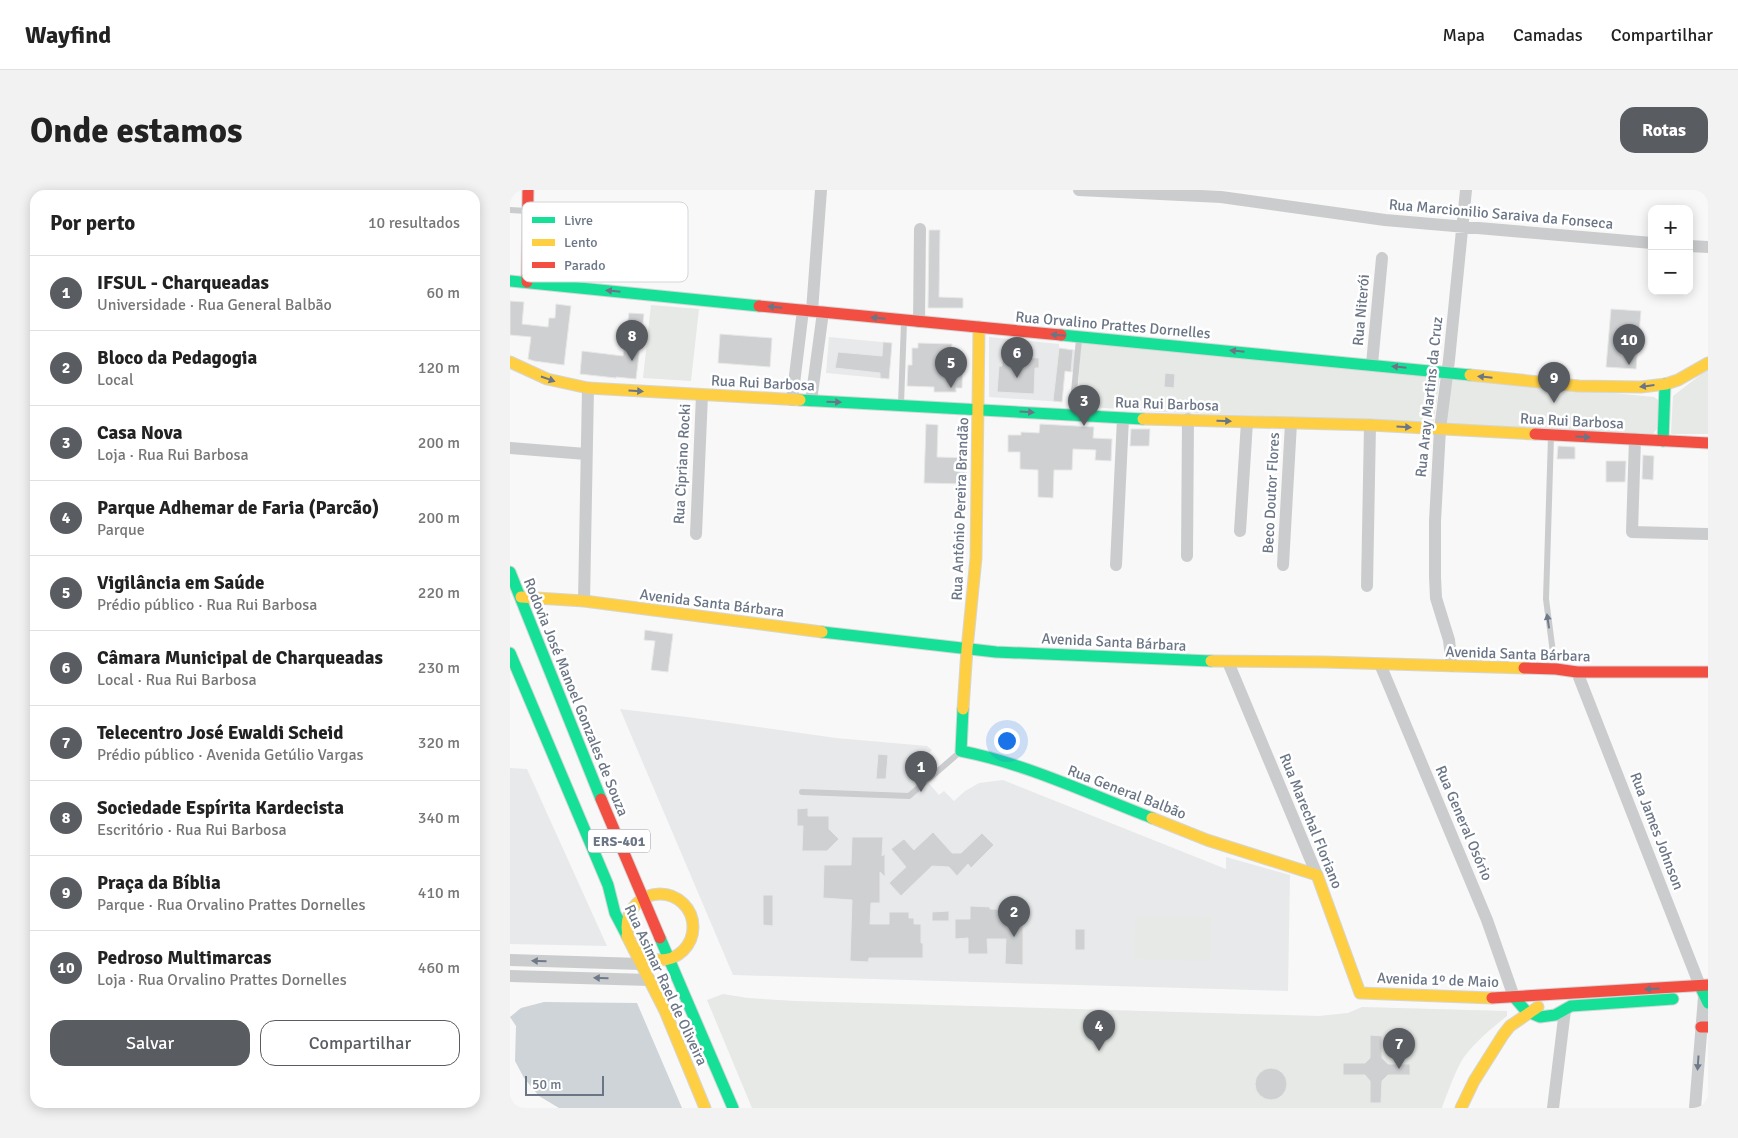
<!DOCTYPE html>
<html lang="pt">
<meta charset="utf-8">
<style>
body{margin:0;font-family:Signika,sans-serif;background:#f2f2f2;color:#222}
.controls{position:absolute;right:15px;top:15px;display:grid;overflow:hidden;border-radius:10px;box-shadow:0 2px 12px #0003}
.controls button{width:45px;height:45px;display:grid;place-items:center;padding:0;border:0;border-bottom:1px solid #e0e0e0;background:#fff;color:#222;font:25px sans-serif}
.scale{position:absolute;left:15px;bottom:12px;width:79px;box-sizing:border-box;padding-left:5px;border:2px solid #6a7586;border-top:0;font-size:14px;line-height:18px;white-space:nowrap;color:#6a7586;-webkit-text-stroke:4px #fff;paint-order:stroke}
.you{position:absolute;left:496px;top:550px;width:18px;height:18px;margin:-12px;border:4px solid #fff;border-radius:50%;background:#1a73e8;box-shadow:0 0 0 8px #1a73e833}
.badge{display:grid;place-items:center;width:32px;height:32px;border-radius:50%;background:#595c61;color:#fff;font-size:16px;font-weight:700}
.pin{position:absolute;translate:-50% -41px;filter:drop-shadow(0 1px 2px #0008)}
.pin::after{content:'';position:absolute;top:26px;width:18px;height:15px;background:inherit;clip-path:polygon(0 0,100% 0,50% 100%)}
.list{margin:0;padding:0;list-style:none}
h2{display:flex;justify-content:space-between;align-items:center;height:65px;margin:0;padding:0 20px;font-size:21px}
h2 small{font-size:16px;font-weight:400;color:#767676}
.list li{display:grid;grid-template-columns:32px 1fr auto;gap:15px;align-items:center;box-sizing:border-box;height:75px;padding:0 20px;border-top:1px solid #e0e0e0}
.list b{display:block;font-size:19px;white-space:nowrap}
.list p{margin:0;font-size:16px;white-space:nowrap;color:#767676}
.list em{font-size:16px;font-style:normal;color:#767676}
.actions{display:flex;gap:10px;padding:15px 20px}
.actions a{flex:1;padding:11px 0;border:1px solid #595c61;border-radius:15px;text-align:center;font-size:18px;color:#595c61}
.actions .main{background:#595c61;color:#fff}
.map{position:relative;flex:none;width:1198px;height:918px;overflow:hidden;border-radius:15px}
header{display:flex;align-items:center;gap:30px;box-sizing:border-box;height:70px;padding:0 25px;background:#fff;border-bottom:1px solid #e0e0e0}
header strong{font-size:24px}
nav{display:flex;gap:28px;margin-inline-start:auto;font-size:18px}
.intro{display:flex;align-items:center;justify-content:space-between;box-sizing:border-box;height:120px;padding:0 30px}
h1{margin:0;font-size:35px}
.button{padding:12px 22px;border-radius:15px;background:#595c61;color:#fff;font-size:18px;font-weight:700}
main{display:flex;gap:30px;padding:0 30px}
aside{flex:1;background:#fff;border-radius:15px;box-shadow:0 2px 12px #0003}
.map>svg:first-child{display:block}
</style>
<header>
<strong>Wayfind</strong>
<nav><a>Mapa</a><a>Camadas</a><a>Compartilhar</a></nav>
</header>
<div class="intro"><h1>Onde estamos</h1><a class="button">Rotas</a></div>
<main>
<aside>
<h2>Por perto<small>10 resultados</small></h2>
<ul class="list">
<li><span class="badge">1</span><div><b>IFSUL - Charqueadas</b><p>Universidade · Rua General Balbão</p></div><em>60 m</em></li>
<li><span class="badge">2</span><div><b>Bloco da Pedagogia</b><p>Local</p></div><em>120 m</em></li>
<li><span class="badge">3</span><div><b>Casa Nova</b><p>Loja · Rua Rui Barbosa</p></div><em>200 m</em></li>
<li><span class="badge">4</span><div><b>Parque Adhemar de Faria (Parcão)</b><p>Parque</p></div><em>200 m</em></li>
<li><span class="badge">5</span><div><b>Vigilância em Saúde</b><p>Prédio público · Rua Rui Barbosa</p></div><em>220 m</em></li>
<li><span class="badge">6</span><div><b>Câmara Municipal de Charqueadas</b><p>Local · Rua Rui Barbosa</p></div><em>230 m</em></li>
<li><span class="badge">7</span><div><b>Telecentro José Ewaldi Scheid</b><p>Prédio público · Avenida Getúlio Vargas</p></div><em>320 m</em></li>
<li><span class="badge">8</span><div><b>Sociedade Espírita Kardecista</b><p>Escritório · Rua Rui Barbosa</p></div><em>340 m</em></li>
<li><span class="badge">9</span><div><b>Praça da Bíblia</b><p>Parque · Rua Orvalino Prattes Dornelles</p></div><em>410 m</em></li>
<li><span class="badge">10</span><div><b>Pedroso Multimarcas</b><p>Loja · Rua Orvalino Prattes Dornelles</p></div><em>460 m</em></li>
</ul>
<div class="actions"><a class="main">Salvar</a><a>Compartilhar</a></div>
</aside>
<div class="map">
<svg width="1198" height="918" viewBox="0 0 1198 918">
<rect width="100%" height="100%" fill="#f8f8f8"/>
<path fill="#e8e9ea" d="M 319,147 L 382,153 L 379,189 L 316,183 Z
M 479,147 L 549,154 L 549,158 L 566,160 L 563,182 L 555,181 L 552,212 L 479,207 Z
M 110,519 L 177,527 L 326,548 L 417,556 L 422,560 L 405,577 L 429,605 L 434,601 L 444,611 L 455,601 L 469,593 L 493,590 L 716,679 L 716,667 L 780,685 L 778,801 L 223,785 Z
M 0,578 L 17,579 L 97,756 L 0,754 Z"/>
<path fill="#e6e9e5" d="M 141,115 L 189,119 L 181,191 L 133,188 Z
M 571,151 L 930,186 L 924,233 L 652,222 L 567,216 Z
M 1198,179 L 1198,244 L 1162,244 L 1161,243 L 1163,206 Z
M 942,187 L 1144,207 L 1148,210 L 1149,236 L 1143,244 L 936,234 Z
M 626,726 L 701,727 L 700,771 L 624,769 Z
M 213,804 L 238,808 L 286,811 L 809,826 L 838,823 L 852,817 L 997,821 L 997,826 C 982,838 966,851 954,867 C 946,879 937,904 932,918 L 242,918 L 197,810 Z"/>
<path fill="#ced4d8" d="M 34,812 L 127,813 L 172,918 L 49,918 L 29,906 L 14,888 L 5,871 L 6,836 L 0,827 L 11,818 Z"/>
<path fill="#cfd0d2" stroke="#e8e8e8" d="M 419,40 L 430,40 L 429,107 L 453,108 L 453,118 L 418,118 Z
M 0,111 L 14,112 L 12,134 L 38,137 L 39,128 L 45,128 L 46,114 L 61,116 L 54,175 L 24,171 L 18,169 L 21,147 L 0,145 Z
M 1101,119 L 1131,121 L 1126,179 L 1096,177 Z
M 119,123 L 134,124 L 126,189 L 106,187 L 106,188 L 70,184 L 72,161 L 113,166 Z
M 210,144 L 262,148 L 260,177 L 208,173 Z
M 373,152 L 382,153 L 379,189 L 370,188 L 370,183 L 325,178 L 328,162 L 372,166 Z
M 408,153 L 442,154 L 441,165 L 453,165 L 452,198 L 446,198 L 446,202 L 424,202 L 424,197 L 397,196 L 398,175 L 402,175 L 402,158 L 408,158 Z
M 549,158 L 563,160 L 561,182 L 555,181 L 552,212 L 543,211 Z
M 499,166 L 529,168 L 529,178 L 525,178 L 524,204 L 487,202 L 489,176 L 492,176 L 492,170 L 498,169 Z
M 655,183 L 665,184 L 664,198 L 654,197 Z
M 416,234 L 428,235 L 427,267 L 457,268 L 456,294 L 414,293 Z
M 530,234 L 584,237 L 583,248 L 602,249 L 601,271 L 585,270 L 586,260 L 563,259 L 562,280 L 544,280 L 543,308 L 528,307 L 528,280 L 510,279 L 510,262 L 498,262 L 498,245 L 511,245 L 511,242 L 529,243 Z
M 621,239 L 640,239 L 639,256 L 620,256 Z
M 1048,256 L 1065,257 L 1065,269 L 1047,269 Z
M 1133,265 L 1144,266 L 1143,290 L 1132,289 Z
M 1096,271 L 1116,271 L 1115,292 L 1096,292 Z
M 135,440 L 163,444 L 158,482 L 141,480 L 145,451 L 134,450 Z
M 368,564 L 378,565 L 376,589 L 366,589 Z
M 298,618 L 298,626 L 319,626 L 319,639 L 329,649 L 317,661 L 292,661 L 293,636 L 287,636 L 287,619 Z
M 423,642 L 442,663 L 451,663 L 472,643 L 484,655 L 461,678 L 458,674 L 447,686 L 439,677 L 422,676 L 391,706 L 379,693 L 396,677 L 381,659 L 394,649 L 404,660 Z
M 342,647 L 373,647 L 372,666 L 375,664 L 375,687 L 370,682 L 370,713 L 361,713 L 360,734 L 379,734 L 379,722 L 399,722 L 399,728 L 404,728 L 404,734 L 411,734 L 411,753 L 413,753 L 413,768 L 359,768 L 358,772 L 340,771 L 342,710 L 313,708 L 314,675 L 341,675 Z
M 253,705 L 263,705 L 263,736 L 253,735 Z
M 460,716 L 480,717 L 480,719 L 513,720 L 513,775 L 495,774 L 496,749 L 477,749 L 478,764 L 458,764 L 458,748 L 445,749 L 445,729 L 460,729 Z
M 439,721 L 439,731 L 422,731 L 422,722 Z
M 565,739 L 575,739 L 575,760 L 565,760 Z
M 860,845 L 872,846 L 872,868 L 878,874 L 900,874 L 900,885 L 878,885 L 872,891 L 871,913 L 860,913 L 860,891 L 855,885 L 833,885 L 833,873 L 855,873 L 860,868 Z
M745 894a16 16 0 1 1 32 0a16 16 0 1 1-32 0Z"/>
<g fill="none" stroke-linecap="round" stroke-linejoin="round">
<defs>
<path id="fast" d="M 0,91 L 249,116
M 551,145 L 960,185
M 290,210 L 633,229
M 1153,251 L 1155,194
M 0,382 L 91,609
M 312,442 L 486,462 L 701,471
M 0,463 L 98,695 L 105,723 L 117,746
M 453,519 L 451,561 C 517,574 579,604 642,628
M 150,748 L 223,918
M 1190,796 L 1198,813
M 1004,807 L 1016,821 L 1030,827 L 1045,825 L 1061,816 L 1163,809"/>
<path id="slow" d="M 0,172 L 37,189 L 78,198 L 290,210
M 960,185 L 1069,196 L 1131,197 L 1156,194 L 1168,190 L 1198,173
M 633,229 L 860,235 L 1025,244
M 11,407 L 74,411 L 312,442
M 701,471 L 814,472 L 1014,478
M 453,519 L 457,459 L 466,368 L 469,137
M 642,628 L 697,650 L 807,685 L 850,803 L 982,808
M117 737a33 33 0 1 1 66 0a33 33 0 1 1-66 0Z
M 117,746 L 155,821 L 195,918
M 951,918 L 964,891 L 993,845 L 1000,836 L 1028,817"/>
<path id="jam" d="M 17,92 L 18,0
M 249,116 L 551,145
M 1025,244 L 1198,253
M 1014,478 L 1046,479 L 1067,482 L 1198,482
M 91,609 L 150,748
M 982,808 L 1198,795
M 1191,837 L 1198,837"/>
</defs>
<use href="#fast" stroke="#d5d6d7" stroke-width="13"/>
<use href="#slow" stroke="#d5d6d7" stroke-width="13"/>
<use href="#jam" stroke="#d5d6d7" stroke-width="13"/>
<path stroke="#cbcccd" stroke-width="6" d="M 0,20 L 17,21
M 391,214 L 394,132
M 562,223 L 569,149
M 1041,246 L 1036,409 L 1045,478
M 292,602 L 399,606 L 450,562"/>
<path stroke="#cbcccd" stroke-width="12" d="M 569,0 L 711,7 L 875,30 L 1142,53
M 1179,56 L 1198,57
M 302,121 L 311,0
M 409,132 L 410,39
M 862,174 L 872,68
M 282,210 L 293,120
M 301,211 L 313,122
M 1125,249 L 1122,342 L 1198,344
M 0,258 L 76,264
M 730,341 L 737,232
M 186,344 L 192,205
M 677,366 L 678,229
M 606,375 L 613,228
M 773,375 L 781,233
M 857,396 L 860,235
M 74,411 L 78,198
M 718,472 L 807,685
M 870,474 L 977,730 L 1004,807
M 942,476 L 939,450 L 926,408 L 925,387 L 925,331 L 930,239 L 939,170 L 956,0
M 1067,482 L 1190,796
M 0,770 L 131,774
M 0,786 L 140,790
M 1043,918 L 1055,820
M 1185,918 L 1194,807"/>
<use href="#fast" stroke="#16e098" stroke-width="11"/>
<use href="#slow" stroke="#ffcf43" stroke-width="11"/>
<use href="#jam" stroke="#f24e42" stroke-width="11"/>
</g>
<defs><path id="oneway-solid" d="M-6-.8H1V-3.2L6.5 0L1 3.2V.8H-6Z" transform="scale(1.25)"/></defs>
<g fill="#6a7586">
<use href="#oneway-solid" transform="translate(103 101) rotate(-174)"/>
<use href="#oneway-solid" transform="translate(265 117) rotate(-175)"/>
<use href="#oneway-solid" transform="translate(368 128) rotate(-174)"/>
<use href="#oneway-solid" transform="translate(548 145) rotate(-175)"/>
<use href="#oneway-solid" transform="translate(727 161) rotate(-174)"/>
<use href="#oneway-solid" transform="translate(889 177) rotate(-174)"/>
<use href="#oneway-solid" transform="translate(975 187) rotate(-174)"/>
<use href="#oneway-solid" transform="translate(38 189) rotate(19)"/>
<use href="#oneway-solid" transform="translate(1137 196) rotate(173)"/>
<use href="#oneway-solid" transform="translate(126 201) rotate(3)"/>
<use href="#oneway-solid" transform="translate(324 212) rotate(2)"/>
<use href="#oneway-solid" transform="translate(517 222) rotate(3)"/>
<use href="#oneway-solid" transform="translate(714 231) rotate(2)"/>
<use href="#oneway-solid" transform="translate(894 237) rotate(3)"/>
<use href="#oneway-solid" transform="translate(1073 247) rotate(3)"/>
<use href="#oneway-solid" transform="translate(1142 799) rotate(177)"/>
</g>
<g fill="#6f798a">
<use href="#oneway-solid" transform="translate(1038 431) rotate(-98)"/>
<use href="#oneway-solid" transform="translate(29 771) rotate(-178)"/>
<use href="#oneway-solid" transform="translate(91 788) rotate(-179)"/>
<use href="#oneway-solid" transform="translate(1188 873) rotate(94)"/>
</g>
<g text-anchor="middle" stroke-width="5" stroke-linejoin="round" paint-order="stroke">
<rect fill="#fff" stroke="#979eaa" stroke-width="1" x="78" y="639.5" width="62" height="23" rx="4"/>
<g font-size="14" font-weight="bold" fill="#6a7586">
<text x="109" y="656">ERS-401</text>
</g>
<g font-size="15" fill="#6a7586" stroke="#fff">
<text transform="translate(991 24) rotate(5)" y="5">Rua Marcionilio Saraiva da Fonseca</text>
<text transform="translate(851 120) rotate(-85)" y="5">Rua Niterói</text>
<text transform="translate(603 135) rotate(5)" y="5">Rua Orvalino Prattes Dornelles</text>
<text transform="translate(253 193) rotate(3)" y="5">Rua Rui Barbosa</text>
<text transform="translate(919 207) rotate(-84)" y="5">Rua Aray Martins da Cruz</text>
<text transform="translate(657 214) rotate(2)" y="5">Rua Rui Barbosa</text>
<text transform="translate(1062 231) rotate(3)" y="5">Rua Rui Barbosa</text>
<text transform="translate(172 274) rotate(-87)" y="5">Rua Cipriano Rocki</text>
<text transform="translate(761 303) rotate(-87)" y="5">Beco Doutor Flores</text>
<text transform="translate(450 319) rotate(-88)" y="5">Rua Antônio Pereira Brandão</text>
<text transform="translate(202 413) rotate(7)" y="5">Avenida Santa Bárbara</text>
<text transform="translate(604 452) rotate(3)" y="5">Avenida Santa Bárbara</text>
<text transform="translate(1008 464) rotate(2)" y="5">Avenida Santa Bárbara</text>
<text transform="translate(66 507) rotate(68)" y="5">Rodovia José Manoel Gonzales de Souza</text>
<text transform="translate(617 602) rotate(21)" y="5">Rua General Balbão</text>
<text transform="translate(801 631) rotate(68)" y="5">Rua Marechal Floriano</text>
<text transform="translate(954 633) rotate(67)" y="5">Rua General Osório</text>
<text transform="translate(1147 641) rotate(69)" y="5">Rua James Johnson</text>
<text transform="translate(928 790) rotate(2)" y="5">Avenida 1º de Maio</text>
<text transform="translate(156 795) rotate(65)" y="5">Rua Asimar Rael de Oliveira</text>
</g>
</g>
<rect x="12" y="12" width="166" height="80" rx="8" fill="#fff" stroke="#d2d6db" stroke-width="1"/>
<rect x="22" y="27" width="23" height="6" fill="#16e098"/>
<rect x="22" y="49" width="23" height="7" fill="#ffcf43"/>
<rect x="22" y="72" width="23" height="6" fill="#f24e42"/>
<g font-size="14" fill="#6a7586">
<text x="54" y="35">Livre</text>
<text x="54" y="57">Lento</text>
<text x="54" y="80">Parado</text>
</g>
</svg>
<div class="controls">
<button>+</button>
<button>−</button>
</div>
<div class="scale">50 m</div>
<div class="you"></div>
<div class="pin badge" style="left:411px;top:602px">1</div>
<div class="pin badge" style="left:504px;top:747px">2</div>
<div class="pin badge" style="left:574px;top:236px">3</div>
<div class="pin badge" style="left:589px;top:861px">4</div>
<div class="pin badge" style="left:441px;top:198px">5</div>
<div class="pin badge" style="left:507px;top:188px">6</div>
<div class="pin badge" style="left:889px;top:879px">7</div>
<div class="pin badge" style="left:122px;top:171px">8</div>
<div class="pin badge" style="left:1044px;top:213px">9</div>
<div class="pin badge" style="left:1119px;top:175px">10</div>
</div>
</main>
